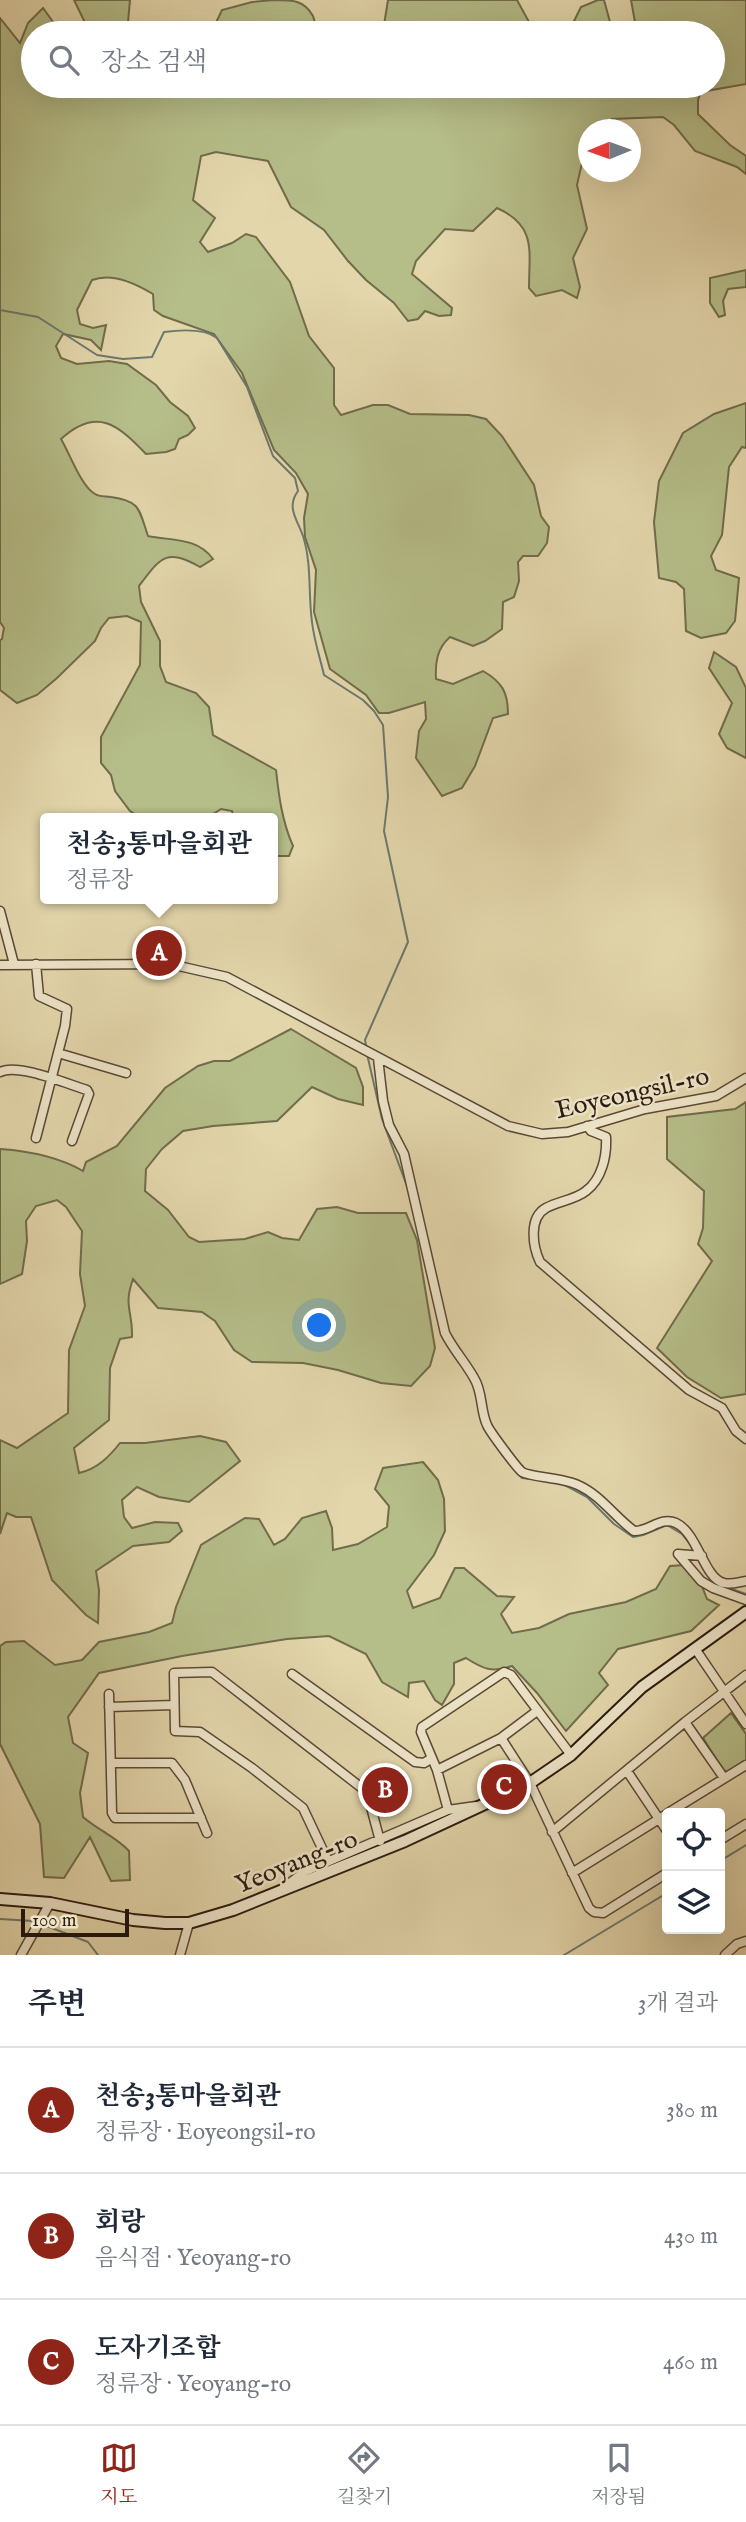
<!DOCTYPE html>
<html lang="ko">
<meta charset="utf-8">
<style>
body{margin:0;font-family:"IM FELL English","Noto Serif KR",serif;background:#f2f2f3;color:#1f2937}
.controls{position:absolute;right:21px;bottom:21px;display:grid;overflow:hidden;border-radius:7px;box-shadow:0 7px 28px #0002}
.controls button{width:63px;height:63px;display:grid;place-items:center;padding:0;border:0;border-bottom:2px solid #e0e1e3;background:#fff;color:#1f2937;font:35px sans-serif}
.compass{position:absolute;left:578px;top:119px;width:63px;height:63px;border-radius:50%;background:#fff;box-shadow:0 7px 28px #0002;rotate:269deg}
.scale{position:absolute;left:21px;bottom:18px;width:108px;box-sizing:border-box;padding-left:7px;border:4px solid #2c1a0f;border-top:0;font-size:19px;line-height:24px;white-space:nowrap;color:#2c1a0f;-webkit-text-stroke:5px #ede4c8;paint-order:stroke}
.you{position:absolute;left:320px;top:1326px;width:24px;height:24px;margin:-18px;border:5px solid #fff;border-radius:50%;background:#1a73e8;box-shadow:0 0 0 10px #1a73e833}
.badge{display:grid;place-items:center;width:46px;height:46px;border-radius:50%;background:#8f2418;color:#fff;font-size:23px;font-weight:700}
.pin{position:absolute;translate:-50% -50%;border:4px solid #fff;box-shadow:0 2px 7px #0006}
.popup{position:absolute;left:40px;top:813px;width:238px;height:91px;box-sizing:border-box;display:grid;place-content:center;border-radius:7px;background:#fff;filter:drop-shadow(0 2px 5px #0005);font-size:23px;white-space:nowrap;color:#747a83}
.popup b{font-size:26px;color:#1f2937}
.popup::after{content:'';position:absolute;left:50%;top:100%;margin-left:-14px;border:14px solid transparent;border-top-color:#fff}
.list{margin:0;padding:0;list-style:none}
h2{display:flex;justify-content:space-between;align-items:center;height:91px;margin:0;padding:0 28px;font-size:30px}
h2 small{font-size:23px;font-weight:400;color:#747a83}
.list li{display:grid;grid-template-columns:46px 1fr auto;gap:21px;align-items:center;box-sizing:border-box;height:126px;padding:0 28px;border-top:2px solid #e0e1e3}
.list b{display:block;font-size:26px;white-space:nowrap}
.list p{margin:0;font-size:23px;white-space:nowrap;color:#747a83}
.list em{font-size:23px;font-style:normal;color:#747a83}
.icon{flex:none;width:38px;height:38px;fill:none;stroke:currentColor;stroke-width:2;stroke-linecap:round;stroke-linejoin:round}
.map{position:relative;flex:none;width:746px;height:1955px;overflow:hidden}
.search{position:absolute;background:#fff;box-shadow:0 7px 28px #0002;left:21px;right:21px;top:21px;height:77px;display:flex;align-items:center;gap:18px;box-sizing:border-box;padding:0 24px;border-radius:38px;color:#747a83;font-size:26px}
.sheet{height:469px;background:#fff}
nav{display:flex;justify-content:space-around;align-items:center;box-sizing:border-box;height:98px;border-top:2px solid #e0e1e3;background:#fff;font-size:19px;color:#747a83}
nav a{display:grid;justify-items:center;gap:4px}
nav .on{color:#8f2418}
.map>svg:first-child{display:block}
</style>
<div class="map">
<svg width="746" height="1955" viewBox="0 0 746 1955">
<rect width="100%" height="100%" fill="#e3d6ab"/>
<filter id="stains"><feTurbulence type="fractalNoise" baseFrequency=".00286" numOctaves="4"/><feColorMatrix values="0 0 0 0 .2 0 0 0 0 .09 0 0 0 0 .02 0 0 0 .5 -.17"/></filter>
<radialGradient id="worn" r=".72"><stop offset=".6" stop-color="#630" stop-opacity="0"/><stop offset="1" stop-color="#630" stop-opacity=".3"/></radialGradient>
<path fill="#b5bd88" stroke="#706c4c" stroke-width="2" d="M 74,0 L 130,0 L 127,33 L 90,33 Z
M 274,0 C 293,0 304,0 313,16 C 315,23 317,26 316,33 L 211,33 L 222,10 L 252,2 Z
M 388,0 L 517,0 L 535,33 L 396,33 L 384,25 Z
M 598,0 L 604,0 L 613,33 L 568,33 L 581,7 Z
M 631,0 L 746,0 L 746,84 L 701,92 L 698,100 L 698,114 L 730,145 L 746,156 L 746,174 L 737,167 L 695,151 L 674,125 L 663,117 L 612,119 L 604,129 L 588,130 L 588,152 L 582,163 L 577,185 L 587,229 L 573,258 L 580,287 L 577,298 L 562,290 L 536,296 L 529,288 C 529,251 537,226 497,208 L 473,231 L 445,229 L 416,261 L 412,274 L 452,308 L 451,315 L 439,316 L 425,311 L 418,319 L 408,321 L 394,303 L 366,280 L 348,261 L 324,230 L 291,207 L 268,161 L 216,152 L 201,156 L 193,200 L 215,218 L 200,242 L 208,252 L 232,243 L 246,234 L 256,237 L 290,282 L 309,336 L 334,368 L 334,405 L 341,415 L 373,405 L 388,405 L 410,414 L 469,415 L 486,419 L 502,436 L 534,485 L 541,516 L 549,527 L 547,543 L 538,556 L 523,556 L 518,562 L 519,581 L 514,597 L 503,602 L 502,629 L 485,641 L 473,646 L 450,637 C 437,648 435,663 436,679 L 453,684 L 483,671 C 502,682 508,692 508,714 L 493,718 L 475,766 L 462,788 L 442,796 L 416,758 L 419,731 L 426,719 L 425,702 L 389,713 L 379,713 L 366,695 L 330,669 L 314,612 L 316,570 L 305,537 L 304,518 L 308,494 L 296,473 L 274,450 L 242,373 L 214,334 L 163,316 L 154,310 L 153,294 C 135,283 112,272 92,280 L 77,310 L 80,324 L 93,328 L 106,325 L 101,350 L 91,340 L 63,334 L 56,346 L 61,358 L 77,364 L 109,361 L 127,364 L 156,385 L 170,402 L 188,416 L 195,428 L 188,435 L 179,439 L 175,449 L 166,452 L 146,454 C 118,425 97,406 61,439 C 70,454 81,486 95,494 C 99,497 106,496 111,497 C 141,501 139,510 148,536 C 172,541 197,537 213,559 L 200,567 C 166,548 161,557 139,586 L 141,602 L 160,641 L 160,666 L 166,682 L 196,693 L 209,707 L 213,735 L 276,770 C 279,797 282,821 293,846 L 289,856 L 273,856 L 273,818 L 234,818 L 232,811 L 221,809 L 207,818 L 141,818 L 130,811 L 115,791 L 111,775 L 101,763 L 101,737 L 140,665 L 141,622 L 127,616 L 109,618 L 101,628 L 95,641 L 57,678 L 37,695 L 17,703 L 0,690 L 0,640 L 2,639 L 4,628 L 0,622 L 0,18 L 20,43 L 28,23 L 43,8 L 61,33 L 33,33 L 33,86 L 408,86 L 409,89 L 437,95 L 462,94 L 474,86 L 531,86 L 532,92 L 543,92 L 549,86 L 713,86 L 713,33 L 637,33 Z
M 746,270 L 746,287 L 728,289 L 723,301 L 725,315 L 719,317 L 710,303 L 710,278 Z
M 746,403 L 746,448 L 742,447 L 729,467 L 722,535 L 711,556 L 716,570 L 739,578 L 735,621 L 726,633 L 701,638 L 686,631 L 684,589 L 676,582 L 659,578 L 654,522 L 659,481 L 683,433 L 714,414 Z
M 714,652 L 736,667 L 746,688 L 746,758 L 727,748 L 719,734 L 732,703 L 709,668 Z
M 291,1029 L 356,1068 L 363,1087 L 363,1105 L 338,1099 L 312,1087 L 277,1121 L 213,1126 L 183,1131 L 162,1149 L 146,1169 L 145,1191 L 168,1210 L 189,1237 L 199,1242 L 245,1239 L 268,1232 L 282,1238 L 299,1240 L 317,1209 L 337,1207 L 358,1213 L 406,1213 L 417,1240 L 435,1348 L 430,1366 L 411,1386 L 381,1383 L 338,1370 L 303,1363 L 252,1362 L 234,1350 L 215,1321 L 202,1312 L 158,1308 L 133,1279 C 123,1307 133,1311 132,1337 L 120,1339 L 110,1368 L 109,1420 L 74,1448 L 79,1473 C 97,1469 109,1457 120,1443 L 145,1443 L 200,1436 L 226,1442 L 240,1461 L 189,1502 L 159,1497 L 137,1487 L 122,1500 L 124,1517 L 132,1528 L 155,1522 L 178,1523 L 182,1531 L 169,1542 L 133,1546 L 96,1571 L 99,1590 L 98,1623 L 86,1615 L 52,1580 L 31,1517 L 16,1517 L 7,1513 L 0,1534 L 0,1440 L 17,1448 L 68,1413 L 69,1350 L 85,1306 L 80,1274 L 82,1231 L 66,1207 L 57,1200 L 36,1206 L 26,1221 L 27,1241 L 22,1274 L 0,1284 L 0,1149 C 29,1151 57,1156 83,1171 L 86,1162 L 117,1146 L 165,1088 L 198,1066 L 214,1061 L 230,1061 Z
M 746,1102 L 746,1394 L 721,1398 L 687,1377 L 657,1348 L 712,1261 L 698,1244 L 703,1228 L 704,1191 L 667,1159 L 667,1117 L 735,1109 Z
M 423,1462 L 438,1480 L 444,1499 L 445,1531 L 434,1555 L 407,1591 L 413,1608 L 440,1598 L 455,1568 L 464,1568 L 497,1596 L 514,1597 L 501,1614 L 512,1633 L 539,1628 L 569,1614 L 626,1602 L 656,1589 L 670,1566 L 685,1565 L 700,1581 L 707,1599 L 719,1605 L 691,1631 L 618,1649 L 599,1673 L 608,1685 L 566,1731 L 537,1693 L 512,1666 C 492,1673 483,1669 466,1658 L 454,1663 L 454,1684 L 442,1705 L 435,1700 L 424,1681 L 409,1683 L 408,1697 L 382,1682 L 366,1654 L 329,1636 L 287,1639 L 182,1656 L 99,1673 L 68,1717 L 73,1743 L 88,1753 L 80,1793 L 83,1817 C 98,1830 116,1837 129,1851 L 130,1880 L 111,1881 L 90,1837 L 64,1878 L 44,1877 L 40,1824 L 0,1744 L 0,1646 L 6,1642 L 24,1641 L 55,1665 L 82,1660 L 99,1642 L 149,1632 L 172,1623 L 176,1607 L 201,1545 L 245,1518 L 259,1519 L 274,1545 L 285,1539 L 302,1518 L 326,1511 L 332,1528 L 333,1550 L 358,1544 L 387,1527 L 389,1506 L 375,1489 L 383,1468 Z
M 731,1713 L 746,1734 L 746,1760 L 728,1772 L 723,1770 L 703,1738 Z"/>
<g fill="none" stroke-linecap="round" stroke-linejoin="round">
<path stroke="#6b796d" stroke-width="2" d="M 0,310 L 38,317 L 97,355 L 123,359 L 152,357 L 164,332 C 179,330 204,328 217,338 L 247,387 L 273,456 L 295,478 L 298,491 C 286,507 297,519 303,536 C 312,564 308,593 312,622 C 314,640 320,658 324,675 L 363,700 L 374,711 L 383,725 L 388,797 L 384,831 L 408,942 L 365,1040 L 366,1045
M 367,1054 L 382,1119 L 408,1189
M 434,1300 C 439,1328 446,1349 465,1370
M 483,1425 L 501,1453 L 522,1478 L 530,1479
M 563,1484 L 587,1497 L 614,1524 L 633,1537 L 643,1535 L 667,1525 L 682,1534 L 692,1546
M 726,1587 L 746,1594
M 720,1861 L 746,1845
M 0,1919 L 33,1921
M 44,1925 L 88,1942 L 98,1955
M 564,1955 L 667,1893"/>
<defs>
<path id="street" d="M 0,911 L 14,964
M 36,964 L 39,996 L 67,1009 L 65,1026 L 36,1138
M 0,965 L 170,964 L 227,977 L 508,1126 L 542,1134 L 568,1132 L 645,1109 L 716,1096 L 746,1078
M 58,1053 L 126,1073
M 378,1058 L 383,1101 L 389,1125 L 404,1154 L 445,1333 C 453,1349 465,1362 474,1378 C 483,1392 480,1410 487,1425 C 490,1432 517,1468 522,1472 C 533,1478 563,1477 580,1486 C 601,1496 615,1517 634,1531 C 649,1532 660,1516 676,1523 C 698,1533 704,1579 724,1583 C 731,1585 739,1582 746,1581
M 0,1072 C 18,1063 67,1084 87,1090 L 89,1094 L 72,1141
M 587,1126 L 591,1131 L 606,1137 C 607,1156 602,1179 586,1191 C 575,1200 558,1201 546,1208 C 528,1218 533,1247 540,1262 L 689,1390 L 722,1408 L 736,1431 L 746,1439
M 702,1556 L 678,1554 L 701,1581 L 713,1588 L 746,1600
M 696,1650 L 746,1724
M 292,1674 L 415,1762 L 424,1763 L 432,1758
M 109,1694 L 112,1813 L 115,1818 L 201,1818
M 109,1707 L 174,1705
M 685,1722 L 724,1778
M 501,1738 L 530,1783 L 589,1908 L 594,1912 L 603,1913 L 667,1873
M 111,1763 L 172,1763 L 185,1780 L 207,1833
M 437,1770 L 501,1738 L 537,1711
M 627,1771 L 667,1831
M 448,1810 L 437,1770 L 421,1732 L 422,1727 L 504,1672 L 511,1675 L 571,1755
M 668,1813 L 746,1765
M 552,1832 L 685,1722 L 746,1675
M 720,1840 L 746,1824
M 328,1861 L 303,1808 L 252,1768 L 200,1732 L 175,1731 L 174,1673 L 212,1672 L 367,1792 L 380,1841
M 572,1873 L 667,1814
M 283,1888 L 306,1871 L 448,1810 L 476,1806
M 21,1955 L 50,1903
M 180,1955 L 189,1923
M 725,1955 L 737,1944 L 746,1941"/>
<path id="secondary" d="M 0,1899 L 50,1903 L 133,1920 L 165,1923 L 189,1923 L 233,1910 L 405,1841 L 530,1783 L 571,1755 L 642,1687 L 746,1612"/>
</defs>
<use href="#street" stroke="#5a4936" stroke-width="11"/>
<use href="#secondary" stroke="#2c1a0f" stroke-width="14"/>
<use href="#street" stroke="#ede4c8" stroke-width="8"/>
<use href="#secondary" stroke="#ede4c8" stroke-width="10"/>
</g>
<g text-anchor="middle" stroke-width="5" stroke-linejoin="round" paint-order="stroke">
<g font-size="26" fill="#2c1a0f" stroke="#ede4c8">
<text transform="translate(632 1092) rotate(-13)" y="9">Eoyeongsil-ro</text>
<text transform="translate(296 1861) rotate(-22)" y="9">Yeoyang-ro</text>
</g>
</g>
<rect width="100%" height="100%" filter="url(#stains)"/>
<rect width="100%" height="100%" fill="url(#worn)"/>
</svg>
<div class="controls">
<button><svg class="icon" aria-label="locate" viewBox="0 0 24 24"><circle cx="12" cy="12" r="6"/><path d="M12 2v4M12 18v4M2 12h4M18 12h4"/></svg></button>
<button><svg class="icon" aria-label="layers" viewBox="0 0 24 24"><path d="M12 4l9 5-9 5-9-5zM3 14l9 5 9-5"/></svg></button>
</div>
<svg class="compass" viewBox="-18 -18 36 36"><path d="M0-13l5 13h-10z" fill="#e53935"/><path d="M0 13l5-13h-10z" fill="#747a83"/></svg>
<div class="scale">100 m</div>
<div class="you"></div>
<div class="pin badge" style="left:159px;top:953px">A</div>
<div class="popup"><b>천송3통마을회관</b>정류장</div>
<div class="pin badge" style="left:385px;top:1790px">B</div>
<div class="pin badge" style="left:504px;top:1787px">C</div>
<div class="search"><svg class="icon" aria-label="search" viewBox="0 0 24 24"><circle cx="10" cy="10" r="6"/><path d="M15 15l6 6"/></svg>장소 검색</div>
</div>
<section class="sheet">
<h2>주변<small>3개 결과</small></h2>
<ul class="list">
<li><span class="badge">A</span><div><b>천송3통마을회관</b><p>정류장 · Eoyeongsil-ro</p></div><em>380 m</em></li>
<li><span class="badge">B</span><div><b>회랑</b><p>음식점 · Yeoyang-ro</p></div><em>430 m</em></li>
<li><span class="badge">C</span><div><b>도자기조합</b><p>정류장 · Yeoyang-ro</p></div><em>460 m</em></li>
</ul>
</section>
<nav>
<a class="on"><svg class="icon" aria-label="map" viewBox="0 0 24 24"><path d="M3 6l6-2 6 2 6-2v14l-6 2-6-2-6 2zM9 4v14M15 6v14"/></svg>지도</a>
<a><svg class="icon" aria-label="directions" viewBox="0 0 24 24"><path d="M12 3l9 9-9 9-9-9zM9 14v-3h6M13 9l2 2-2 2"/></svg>길찾기</a>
<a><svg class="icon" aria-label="saved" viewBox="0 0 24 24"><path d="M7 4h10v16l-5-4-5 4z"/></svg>저장됨</a>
</nav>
